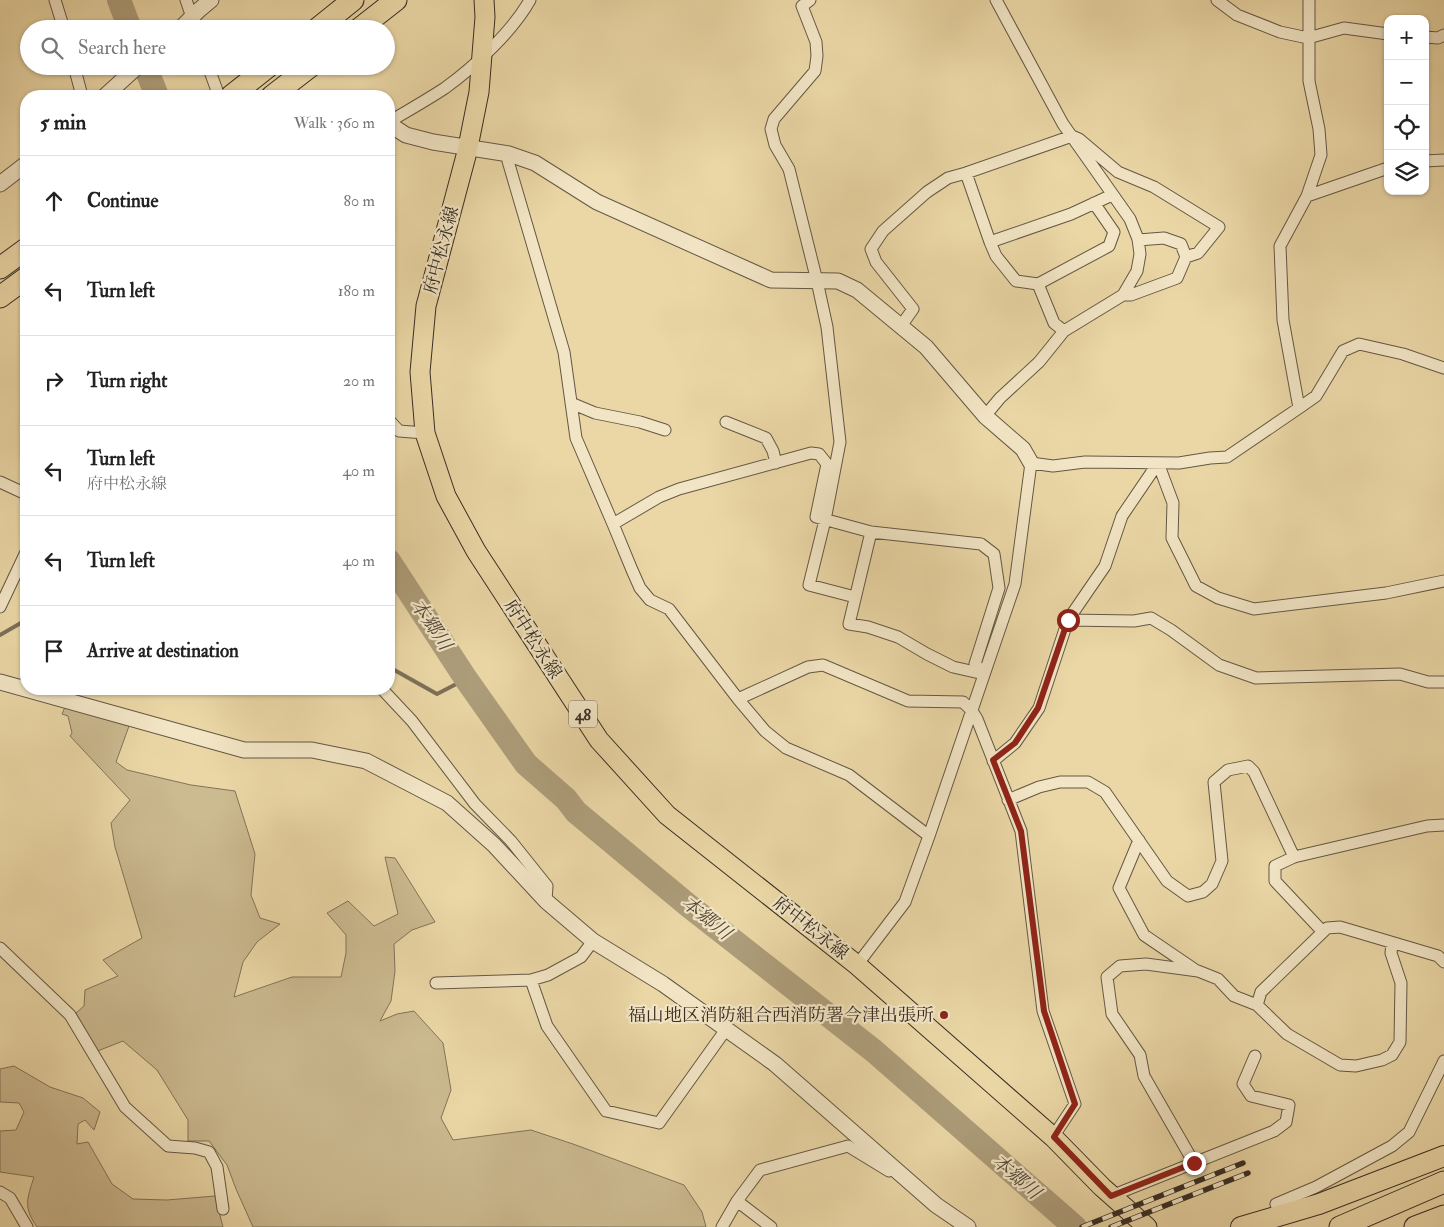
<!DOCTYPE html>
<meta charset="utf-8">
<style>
body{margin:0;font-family:"IM FELL Double Pica","Noto Serif JP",serif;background:#f6f6f6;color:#222}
.controls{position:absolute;right:15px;top:15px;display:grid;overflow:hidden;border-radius:10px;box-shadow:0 1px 4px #0004}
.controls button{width:45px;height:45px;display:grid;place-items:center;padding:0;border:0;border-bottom:1px solid #e0e0e0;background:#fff;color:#222;font:25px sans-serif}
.stop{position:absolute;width:15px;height:15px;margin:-11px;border:4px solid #8f2418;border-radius:50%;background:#fff}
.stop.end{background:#8f2418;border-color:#fff;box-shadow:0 1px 5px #0008}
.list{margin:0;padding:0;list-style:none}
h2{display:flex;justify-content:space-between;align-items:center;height:65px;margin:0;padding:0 20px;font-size:21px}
h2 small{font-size:16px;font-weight:400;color:#767676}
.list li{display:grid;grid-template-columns:32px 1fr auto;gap:15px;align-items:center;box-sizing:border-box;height:90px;padding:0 20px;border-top:1px solid #e0e0e0}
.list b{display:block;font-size:19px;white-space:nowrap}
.list p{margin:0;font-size:16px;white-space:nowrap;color:#767676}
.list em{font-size:16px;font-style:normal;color:#767676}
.icon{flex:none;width:28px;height:28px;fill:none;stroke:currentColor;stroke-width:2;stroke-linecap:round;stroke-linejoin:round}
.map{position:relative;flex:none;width:1444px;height:1227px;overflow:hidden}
.search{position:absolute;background:#fff;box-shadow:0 1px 4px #0004;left:20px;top:20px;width:375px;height:55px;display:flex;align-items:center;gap:12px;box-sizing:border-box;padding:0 18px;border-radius:28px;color:#767676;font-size:19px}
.panel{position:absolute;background:#fff;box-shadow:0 1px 4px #0004;left:20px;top:90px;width:375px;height:605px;border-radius:20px}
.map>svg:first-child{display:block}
</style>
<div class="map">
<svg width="1444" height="1227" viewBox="0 0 1444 1227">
<rect width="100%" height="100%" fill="#ebd7a6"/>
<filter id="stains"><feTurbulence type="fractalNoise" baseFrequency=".004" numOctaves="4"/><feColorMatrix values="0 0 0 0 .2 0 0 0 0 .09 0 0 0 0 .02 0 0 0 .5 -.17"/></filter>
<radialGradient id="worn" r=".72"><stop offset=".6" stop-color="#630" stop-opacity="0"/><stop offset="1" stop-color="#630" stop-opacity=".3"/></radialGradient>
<path fill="#ccba90" stroke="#81745a" d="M 65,707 L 129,726 L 116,762 L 127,770 L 191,785 L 235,791 L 255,854 L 251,895 L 260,918 L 280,924 L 257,942 L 243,962 L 234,997 L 292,977 L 341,977 L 346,953 L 346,935 L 327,913 L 348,901 L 374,926 L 398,914 L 385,857 L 395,858 L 435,922 L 412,930 L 394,944 L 395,971 L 391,1001 L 380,1021 L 397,1014 L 414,1011 L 443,1043 L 451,1090 L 441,1118 L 453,1140 L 531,1130 L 573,1144 L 684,1185 L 702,1212 L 706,1227 L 253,1227 L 236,1189 L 227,1165 L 209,1141 L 188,1141 L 188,1120 L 157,1070 L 123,1041 L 95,1052 L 76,1013 L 84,1006 L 85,990 L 118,976 L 103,960 L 142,938 L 115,847 L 111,823 L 130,800 L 70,736 L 72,733 L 68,716 L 62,714 Z
M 14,1066 L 50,1087 L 83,1098 L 100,1112 L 94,1130 L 85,1120 L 78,1124 L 77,1144 L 88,1142 L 112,1184 L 133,1199 L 167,1200 L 215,1196 L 223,1227 L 37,1227 C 23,1207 27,1199 34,1177 L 0,1172 L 0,1131 L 16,1130 L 24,1112 L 19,1103 L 0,1102 L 0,1069 Z"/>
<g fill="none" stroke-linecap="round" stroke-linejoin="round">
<path stroke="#7d7058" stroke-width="4" d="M 0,635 L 26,620
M 389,667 L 437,694 L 466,679"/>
<path stroke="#ad9d7a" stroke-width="24" d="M 119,0 L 130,29
M 145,66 L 157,96
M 389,561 L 466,679 L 526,764 L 566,799 L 576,812 L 689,906 L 874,1051 L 1075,1227"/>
<defs>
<path id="minor" d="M 55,0 L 64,29
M 186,0 L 196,29
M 810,0 L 802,6 L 816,42 L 817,56 L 815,71 L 774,119 L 771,129 L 775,145 L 789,169 L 817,281 L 827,327 L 840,442 L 825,520 L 809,585 L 855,597
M 1217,0 L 1237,15 L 1280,32 L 1308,38 L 1344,28 L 1388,34
M 1425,37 L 1438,38 L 1444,35
M 74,66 L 82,96
M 208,66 L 219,96
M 389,122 C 407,111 427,100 445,88 C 474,67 512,32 530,0
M 509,154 L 508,161 L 564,352 L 576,438 L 613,524 L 632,570 L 640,588 L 650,600 L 669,609 L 738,699 L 765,731 L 786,748 L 849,775 L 929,836
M 1425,161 L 1444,160
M 966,173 L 990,242 L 996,256 L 1016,281 L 1038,284 L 1109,246 L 1114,232 L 1094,203
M 1307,196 L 1388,168
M 990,242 L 1071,214 L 1112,195
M 1038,284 L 1054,323 L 1064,331
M 1123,295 L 1131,295 L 1177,278 L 1186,257 L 1181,244 L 1164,238 L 1138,240
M 901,326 L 913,309 L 876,262 L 871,249 L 883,231 L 927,192 L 948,178 L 966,173 L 1072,136 L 1079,139 L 1118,172 L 1154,187 L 1219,227 L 1198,253 L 1186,257
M 571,403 L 595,413 L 640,422 L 665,430
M 1299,408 L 1316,396 L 1343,351 L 1359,344 L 1403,354 L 1444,368
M 985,416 L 1000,398 L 1039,362 L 1064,331 L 1123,295 L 1137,271 L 1140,254 L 1138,239 L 1130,219 L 1063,124 L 996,0
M 389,420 L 399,431 L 425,433
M 726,422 L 766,438 L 773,451 L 776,463
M 1158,463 L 1173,503 L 1172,538 L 1196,586 L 1218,598 L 1254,609 L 1386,593 L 1444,581
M 0,482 L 26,494
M 613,524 L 659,497 L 679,489 L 811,453 L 819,454 L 827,464 L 816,517 L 871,532 L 981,544 L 994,554 L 999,588 L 975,664 L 984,674
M 871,532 L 849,624 L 868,627 L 898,637 L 927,654 L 953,667 L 984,674
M 0,607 L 26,552
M 1068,620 L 1134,621 L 1151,618 L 1171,630 L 1219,665 L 1256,678 L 1400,674 L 1428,682 L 1444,682
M 382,689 L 412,721 L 475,804 L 511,841 L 547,886 L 546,901
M 738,699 L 808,667 L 823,665 L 908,701 L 963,702 L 972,711 L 977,719 L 1021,831 L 1043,1011 L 1075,1104 L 1053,1137
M 993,761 L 1015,743 L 1039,708 L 1068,620 L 1105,566 L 1122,516 L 1158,463
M 1008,800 L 1039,787 L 1060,782 L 1088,782 L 1105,792 L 1167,881 L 1188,896 L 1203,892 L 1212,884 L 1222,861 L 1214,782 L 1228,770 L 1248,766 L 1254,772 L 1294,857
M 1139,840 L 1119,888 L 1144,935 L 1194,969
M 1323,932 L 1275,881 L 1275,866 L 1294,857 L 1427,826 L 1444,825
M 1392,943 L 1391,953 L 1401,983 L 1400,1042 L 1392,1055 L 1382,1060 L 1356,1066 L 1340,1065 L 1287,1034 L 1257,1005 L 1261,992 L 1327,928 L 1340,927 L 1438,956 L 1444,962
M 0,948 L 70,1015 L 125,1107 L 168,1146 L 195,1148 L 209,1152 L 217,1167 L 223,1209
M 857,965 L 905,902 L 929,836 L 1015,584 L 1031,463 L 1053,466 L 1085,462 L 1179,463 L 1210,458 L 1227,457 L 1299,408 L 1283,320 L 1280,246 L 1307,196 L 1321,155 L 1319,129 L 1309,81 L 1309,0
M 531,980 L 547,1026 L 606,1111 L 659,1123 L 727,1028
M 436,983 L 531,980 L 548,975 L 581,957 L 593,941
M 1194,1163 L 1144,1076 L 1140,1055 L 1112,1014 L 1107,977 L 1120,966 L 1146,964 L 1198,971 L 1218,979 L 1234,996 L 1257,1005
M 0,1192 L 10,1198 L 27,1227
M 1111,1196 L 1274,1131 L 1286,1122 L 1289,1105 L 1251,1096 L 1243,1084 L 1255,1056
M 737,1201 L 771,1227
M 1280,1216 L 1276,1204 L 1316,1187 L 1392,1146 L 1409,1132 L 1444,1061
M 722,1227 L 737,1201 L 760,1170 L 848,1146 L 889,1171"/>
<path id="tertiary" d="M 180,29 L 199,10 L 211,0
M 105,96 L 138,66
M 389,124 L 406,135 L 433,142 L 509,154 L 535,163 L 597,202 L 771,280 L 838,281 L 857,290 L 926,347 L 985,416 L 1023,449 L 1031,463
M 0,184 L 26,164
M 0,682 L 244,750 L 312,750 L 366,761 L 447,803 L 494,845 L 546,901 L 593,941 L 663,984 L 775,1064 L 936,1205 L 968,1227"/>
<path id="primary" d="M 484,0 L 485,17 L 479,92 L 467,152 L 426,306 L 420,372 L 425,433 L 446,496 L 476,551 L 599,740 L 667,815 L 857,965 L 1053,1137 L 1102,1187 L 1147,1227"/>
<path id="trunk" d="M 1241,1227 L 1319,1204 L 1444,1156"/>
<path id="motorway" d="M 317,29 L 353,0
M 359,29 L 396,0
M 231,96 L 269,66
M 272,96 L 311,66
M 0,268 L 26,249
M 0,297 L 26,278
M 1340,1227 L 1444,1182
M 1415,1227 L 1444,1216"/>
</defs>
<use href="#minor" stroke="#635844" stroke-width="13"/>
<use href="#tertiary" stroke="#635844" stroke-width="17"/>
<use href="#primary" stroke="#362d24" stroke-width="21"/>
<use href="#trunk" stroke="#362d24" stroke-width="22"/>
<use href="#motorway" stroke="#362d24" stroke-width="23"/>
<use href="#minor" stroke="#f2e5c5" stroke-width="11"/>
<use href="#tertiary" stroke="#f2e5c5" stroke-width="15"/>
<use href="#primary" stroke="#ebd7a6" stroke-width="19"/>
<use href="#trunk" stroke="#ebd7a6" stroke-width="20"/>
<use href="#motorway" stroke="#ebd7a6" stroke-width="21"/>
<defs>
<path id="rail" d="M 1082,1227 L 1243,1163
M 1111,1227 L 1248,1173"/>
</defs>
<use href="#rail" stroke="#362d24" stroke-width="5.5"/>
<use href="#rail" stroke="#f2e5c5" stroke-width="4" stroke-dasharray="11" stroke-linecap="butt"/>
</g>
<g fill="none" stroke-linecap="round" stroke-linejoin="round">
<path stroke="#8f2418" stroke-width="6" d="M 1068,620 L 1038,708 L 1015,743 L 993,760 L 1021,831 L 1044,1011 L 1075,1104 L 1054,1137 L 1111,1196 L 1194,1163"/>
</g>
<circle fill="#8f2418" stroke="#f2e5c5" stroke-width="2" cx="944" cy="1015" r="5"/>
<g text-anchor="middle" stroke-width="4.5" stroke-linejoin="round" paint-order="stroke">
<rect fill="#f2e5c5" stroke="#6e6454" stroke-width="1" x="569" y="700.5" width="28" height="27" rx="4"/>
<g font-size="16" font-weight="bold" fill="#362d24">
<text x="583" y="720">48</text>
</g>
<g font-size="18" fill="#362d24" stroke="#f2e5c5">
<text transform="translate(441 250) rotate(-75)" y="6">府中松永線</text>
<text transform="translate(533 639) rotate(57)" y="6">府中松永線</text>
<text transform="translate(811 928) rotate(38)" y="6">府中松永線</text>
</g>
<g font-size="18" fill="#362d24" stroke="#f2e5c5" text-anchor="end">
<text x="934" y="1021">福山地区消防組合西消防署今津出張所</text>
</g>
<g font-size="19" font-style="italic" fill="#54493a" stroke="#f2e5c5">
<text transform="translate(432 624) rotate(56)" y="7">本郷川</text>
<text transform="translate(707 917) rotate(39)" y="7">本郷川</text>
<text transform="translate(1017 1176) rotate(41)" y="7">本郷川</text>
</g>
</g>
<rect width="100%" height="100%" filter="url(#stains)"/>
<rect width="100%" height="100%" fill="url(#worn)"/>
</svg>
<div class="controls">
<button>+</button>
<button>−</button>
<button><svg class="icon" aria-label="locate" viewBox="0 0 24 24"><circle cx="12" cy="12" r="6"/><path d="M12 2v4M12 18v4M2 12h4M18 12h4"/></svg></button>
<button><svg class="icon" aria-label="layers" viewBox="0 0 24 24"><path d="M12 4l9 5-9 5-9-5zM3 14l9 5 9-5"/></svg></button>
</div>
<div class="stop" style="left:1068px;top:620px"></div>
<div class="stop end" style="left:1194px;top:1163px"></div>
<div class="search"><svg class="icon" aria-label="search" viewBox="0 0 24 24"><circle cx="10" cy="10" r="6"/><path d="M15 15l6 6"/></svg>Search here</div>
<section class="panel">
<h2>5 min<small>Walk · 360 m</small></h2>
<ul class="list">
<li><svg class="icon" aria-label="ahead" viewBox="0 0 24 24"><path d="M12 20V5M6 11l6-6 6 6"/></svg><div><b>Continue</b></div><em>80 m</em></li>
<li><svg class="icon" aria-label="left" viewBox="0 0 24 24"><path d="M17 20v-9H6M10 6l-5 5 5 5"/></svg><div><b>Turn left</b></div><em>180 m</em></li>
<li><svg class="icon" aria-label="right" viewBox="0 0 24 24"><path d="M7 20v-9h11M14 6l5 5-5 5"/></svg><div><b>Turn right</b></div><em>20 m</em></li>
<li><svg class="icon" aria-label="left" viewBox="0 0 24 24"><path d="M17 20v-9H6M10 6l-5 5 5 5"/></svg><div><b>Turn left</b><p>府中松永線</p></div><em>40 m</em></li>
<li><svg class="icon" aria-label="left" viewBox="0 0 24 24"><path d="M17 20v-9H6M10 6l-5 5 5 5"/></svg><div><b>Turn left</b></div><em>40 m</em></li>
<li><svg class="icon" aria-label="arrive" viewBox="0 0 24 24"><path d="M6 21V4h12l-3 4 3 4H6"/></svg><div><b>Arrive at destination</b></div></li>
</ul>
</section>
</div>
